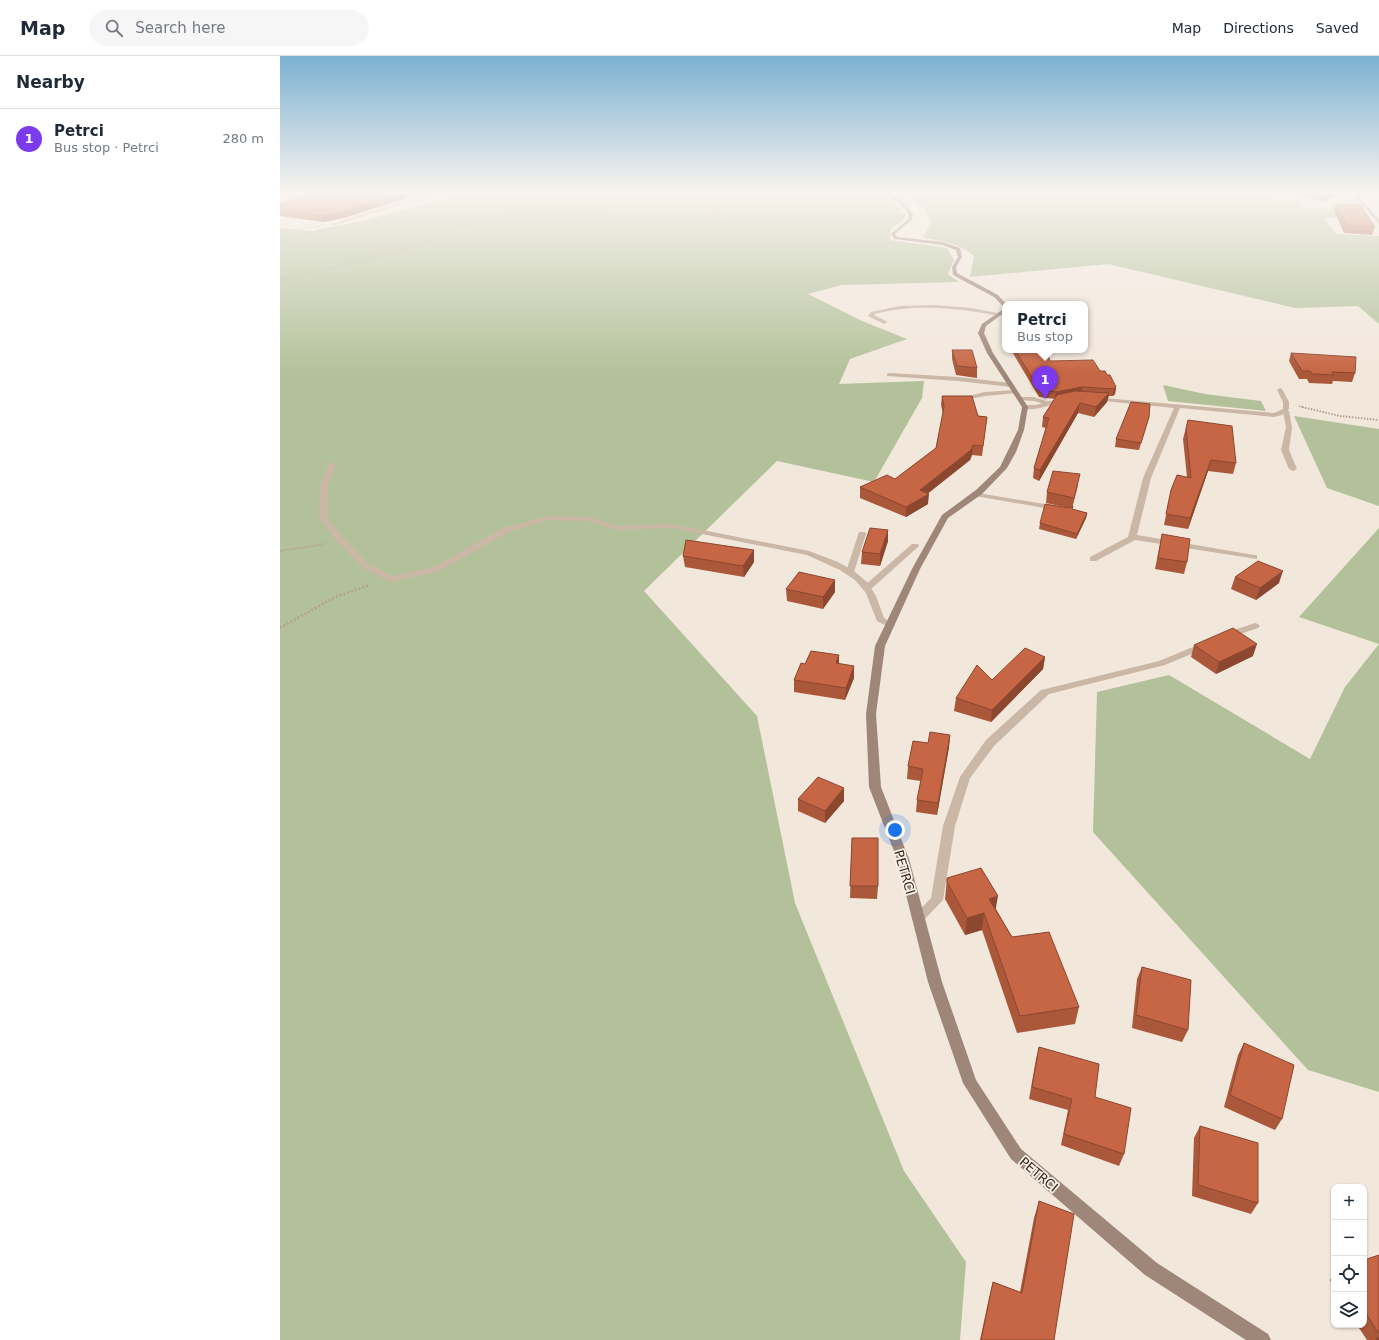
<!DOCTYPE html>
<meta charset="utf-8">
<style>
body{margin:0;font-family:"DejaVu Sans",sans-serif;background:#f6f6f7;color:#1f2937}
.controls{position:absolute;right:12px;bottom:12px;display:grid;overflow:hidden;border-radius:8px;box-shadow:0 1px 3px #0004}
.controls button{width:36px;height:36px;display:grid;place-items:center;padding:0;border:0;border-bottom:1px solid #e0e1e3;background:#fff;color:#1f2937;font:20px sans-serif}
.you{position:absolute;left:615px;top:774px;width:14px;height:14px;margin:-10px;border:3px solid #fff;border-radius:50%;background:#1a73e8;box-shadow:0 0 0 6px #1a73e833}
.badge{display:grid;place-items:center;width:26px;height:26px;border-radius:50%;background:#7c3aed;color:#fff;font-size:13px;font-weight:700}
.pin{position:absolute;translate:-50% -33px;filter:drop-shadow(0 1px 2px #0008)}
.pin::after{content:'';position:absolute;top:21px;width:14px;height:12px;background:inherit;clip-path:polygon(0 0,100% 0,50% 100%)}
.popup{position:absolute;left:722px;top:245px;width:86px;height:52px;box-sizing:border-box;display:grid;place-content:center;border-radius:8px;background:#fff;filter:drop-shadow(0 1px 3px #0005);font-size:13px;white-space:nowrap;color:#747a83}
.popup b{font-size:15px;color:#1f2937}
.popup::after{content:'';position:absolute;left:50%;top:100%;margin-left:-8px;border:8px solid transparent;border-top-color:#fff}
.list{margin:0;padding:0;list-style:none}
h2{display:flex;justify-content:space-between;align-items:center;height:52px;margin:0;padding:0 16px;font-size:17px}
h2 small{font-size:13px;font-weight:400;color:#747a83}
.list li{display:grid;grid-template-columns:26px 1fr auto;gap:12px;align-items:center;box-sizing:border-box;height:60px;padding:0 16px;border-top:1px solid #e0e1e3}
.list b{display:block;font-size:15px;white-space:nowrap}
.list p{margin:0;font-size:13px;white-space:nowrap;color:#747a83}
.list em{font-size:13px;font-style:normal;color:#747a83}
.icon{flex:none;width:22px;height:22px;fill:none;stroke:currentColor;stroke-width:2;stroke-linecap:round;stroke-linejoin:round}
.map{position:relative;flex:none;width:1099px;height:1284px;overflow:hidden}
header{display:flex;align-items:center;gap:24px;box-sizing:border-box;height:56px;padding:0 20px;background:#fff;border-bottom:1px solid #e0e1e3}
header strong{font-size:19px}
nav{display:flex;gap:22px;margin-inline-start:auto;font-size:14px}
.search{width:280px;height:36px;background:#f6f6f7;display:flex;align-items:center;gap:10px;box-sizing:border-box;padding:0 14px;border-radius:22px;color:#747a83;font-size:15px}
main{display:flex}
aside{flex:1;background:#fff}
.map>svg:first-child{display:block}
</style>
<header>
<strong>Map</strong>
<div class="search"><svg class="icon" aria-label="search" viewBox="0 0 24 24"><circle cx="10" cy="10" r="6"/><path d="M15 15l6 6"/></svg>Search here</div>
<nav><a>Map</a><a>Directions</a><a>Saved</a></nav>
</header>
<main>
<aside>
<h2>Nearby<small></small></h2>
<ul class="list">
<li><span class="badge">1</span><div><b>Petrci</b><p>Bus stop · Petrci</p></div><em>280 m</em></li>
</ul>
</aside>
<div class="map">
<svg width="1099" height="1284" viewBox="0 0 1099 1284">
<rect width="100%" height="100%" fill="#f2e7db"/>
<path fill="#b3c19a" d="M 184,137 L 258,137 L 299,140 L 308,137 L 601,137 L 623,154 L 614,155 L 626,157 L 623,165 L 611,172 L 610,184 L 667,192 L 674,204 L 668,218 L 679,226 L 562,229 L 528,238 L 582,265 L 627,283 L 570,303 L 559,328 L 644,325 L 642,342 L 594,426 L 497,405 L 364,535 L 477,660 L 515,847 L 624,1115 L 686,1206 L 680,1284 L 0,1284 L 0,172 L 33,175 L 91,163 Z
M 622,137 L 969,137 L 994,143 L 1007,143 L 1026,152 L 1075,153 L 1086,161 L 1044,162 L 1056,178 L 1099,180 L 1099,268 L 1078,250 L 1015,252 L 828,208 L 690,221 L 694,200 C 679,187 663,185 643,182 L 651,166 L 645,153 Z
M 883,329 L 925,338 L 981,345 L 986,355 L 888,345 Z
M 1014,360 L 1099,373 L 1099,450 L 1047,432 Z
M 1099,472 L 1099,1036 L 1028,1014 L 813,776 L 817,636 L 889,619 L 1030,703 L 1065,631 L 1099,588 L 1019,561 Z"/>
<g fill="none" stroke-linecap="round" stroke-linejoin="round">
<path stroke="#b6a191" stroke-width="1" stroke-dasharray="1 1" stroke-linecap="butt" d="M 0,177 L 40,170
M 0,186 L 42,174
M 0,224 L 86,204 L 158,182 L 173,171 L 230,159 L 317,154 L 384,137"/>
<path stroke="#b6a191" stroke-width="1.5" stroke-dasharray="1 1" stroke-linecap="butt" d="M 1019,350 L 1026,352"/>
<path stroke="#b6a191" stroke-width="2" stroke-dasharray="1.5 1.5" stroke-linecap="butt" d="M 1022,351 L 1060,360 L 1099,364
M 0,495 L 45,488"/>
<path stroke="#b6a191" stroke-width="2.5" stroke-dasharray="2 2" stroke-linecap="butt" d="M 0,572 L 55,541 L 90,529"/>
<path fill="#cab7a6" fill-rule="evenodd" d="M 655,249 L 691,252 L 723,258 L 720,260 C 680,252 635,247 595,258 L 594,259 L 606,265 L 607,266 L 604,268 L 588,260 L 591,256 L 620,250 Z
M 609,317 L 678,321 L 731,327 L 734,329 L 731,331 L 678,325 L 607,320 L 607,318 Z
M 735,334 L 738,336 L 737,337 L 705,340 L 679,345 L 676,343 L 705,336 Z
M 740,341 L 754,341 L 771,347 L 768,349 L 754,345 L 738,344 L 738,342 Z
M 1006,353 L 1009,355 L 1012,371 L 1009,394 L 1017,413 L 1013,415 L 1009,413 L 1001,394 L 1006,371 L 1003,355 Z
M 692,436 L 776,450 L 780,452 L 776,454 L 695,440 L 692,440 Z
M 579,476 L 585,476 L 586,478 L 574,516 L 570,519 L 567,518 L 566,516 Z
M 632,488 L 638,488 L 639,490 L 590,534 L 584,534 L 583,532 L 584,530 Z"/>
<path fill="#cab7a6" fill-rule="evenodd" d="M 163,137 L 172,137 L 124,148 L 55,169 L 51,168 L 122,146 Z
M 398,137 L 403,137 L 411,144 L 449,161 L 446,162 L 409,146 Z
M 1000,332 L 1002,333 L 1009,346 L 1009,353 L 1002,359 L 994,361 L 900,352 L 871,422 L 857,479 L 974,499 L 977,499 L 977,503 L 855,484 L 816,505 L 810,505 L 810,501 L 848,481 L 863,422 L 894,352 L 814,344 L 812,343 L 812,341 L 994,357 L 1003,353 L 1003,346 L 997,334 Z
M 786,340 L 788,341 L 788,343 C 777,347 751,358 742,351 L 745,349 L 756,349 Z
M 49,406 L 56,408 L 48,430 L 47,462 L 60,478 L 89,508 L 113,520 L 153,511 L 223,472 L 268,460 L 311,461 L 336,470 L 392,468 L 529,495 L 558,506 L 574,515 L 588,527 L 596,540 L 604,562 L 614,568 L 609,571 L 597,565 L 586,537 L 575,524 L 560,514 L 527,499 L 392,472 L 335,474 L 310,465 L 268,464 L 229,476 L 159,515 L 112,526 L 109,525 L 83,512 L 54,482 L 39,462 L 40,430 Z
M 975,567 L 978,568 L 980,570 L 978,572 L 945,583 L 940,580 L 942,578 Z
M 925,586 L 928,587 L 930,589 L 928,591 L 885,609 L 769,638 L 714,690 L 690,722 L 675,770 L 663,844 L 642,866 L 638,867 L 634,866 L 632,862 L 651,842 L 663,770 L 680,721 L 706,684 L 761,634 L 879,605 Z"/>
<path fill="#9e8678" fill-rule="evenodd" d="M 606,137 C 616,137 628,150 633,158 L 632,164 L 615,178 L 617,181 L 663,186 L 680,192 L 682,201 L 676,211 L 677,217 L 718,239 L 726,248 L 725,252 L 714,241 L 673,219 L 672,211 L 678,201 L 676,194 L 663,189 L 614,183 L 611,178 L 628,163 L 629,158 L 625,153 Z
M 1078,137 L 1082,137 L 1080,142 L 1099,164 L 1099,168 L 1076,142 Z
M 725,252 L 725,256 L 706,270 L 704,277 L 713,297 L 748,351 L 744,374 L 736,396 L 727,412 L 702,438 L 668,462 L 640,513 L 605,590 L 596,658 L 601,731 L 629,803 L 662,926 L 696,1024 L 741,1093 L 877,1207 L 988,1278 L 991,1284 L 966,1284 L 865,1219 L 731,1103 L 683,1027 L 648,926 L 617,803 L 589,731 L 586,658 L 595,590 L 632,513 L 662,459 L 696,434 L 720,411 L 738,374 L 742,351 L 707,297 L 698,277 L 702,268 Z"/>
</g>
<path fill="#ab583a" d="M 33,137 L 157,137 L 143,140 L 139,138 L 67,161 L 43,166 L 0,160 L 0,148 Z
M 1005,137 L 1060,137 L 1043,146 Z
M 1056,148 L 1095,171 L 1092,179 L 1064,177 L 1054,155 Z
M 672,294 L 697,312 L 697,322 L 676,319 L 672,303 Z
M 731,294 L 766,294 L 770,305 L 820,315 L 827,319 L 836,331 L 835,338 L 833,340 L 829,340 L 827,346 L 814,361 L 798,357 L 759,425 L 753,422 L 754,412 L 766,372 L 762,371 L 763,361 L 775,343 L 759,341 Z
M 1011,297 L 1075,317 L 1072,326 L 1053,325 L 1052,328 L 1029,327 L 1027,323 L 1019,323 L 1009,305 Z
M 662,340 L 698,360 L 707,361 L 702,400 L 692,399 L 690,404 L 648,437 L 648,448 L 626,461 L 580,442 L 580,431 L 615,423 L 656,392 L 663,358 L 661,349 Z
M 869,361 L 867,368 L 859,394 L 835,391 L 836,383 Z
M 908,364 L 956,407 L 953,418 L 928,415 L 908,473 L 884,469 L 891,434 L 907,421 L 903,383 Z
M 798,429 L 792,453 L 807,457 L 806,462 L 796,483 L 759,473 L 760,467 L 789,452 L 766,447 L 767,436 Z
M 882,478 L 907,506 L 904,518 L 875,513 Z
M 608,485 L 600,510 L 581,508 L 582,496 Z
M 474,494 L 474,506 L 464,521 L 405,511 L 403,500 Z
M 955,521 L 999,527 L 976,544 L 951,533 Z
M 555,524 L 555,536 L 543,553 L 507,545 L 506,533 Z
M 914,589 L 973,600 L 936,618 L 911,601 Z
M 559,599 L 559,608 L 574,610 L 574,622 L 565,644 L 514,636 L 514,624 L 525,608 Z
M 765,601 L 763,613 L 711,666 L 674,655 L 676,642 Z
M 670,679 L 669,691 L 657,759 L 636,756 L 637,744 L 641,725 L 627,723 L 628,710 L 648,687 Z
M 564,732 L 564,745 L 545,767 L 518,755 L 518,743 Z
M 572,782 L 598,830 L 597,843 L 570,842 Z
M 667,822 L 716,853 L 732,881 L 799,951 L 795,968 L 737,977 L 702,874 L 685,879 L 665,843 Z
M 862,911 L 908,974 L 902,986 L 852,972 L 857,923 Z
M 964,987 L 1002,1063 L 995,1074 L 944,1051 L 958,999 Z
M 759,991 L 815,1041 L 844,1098 L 839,1110 L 781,1089 L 788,1054 L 749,1043 L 756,1003 Z
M 920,1070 L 978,1147 L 971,1158 L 912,1140 L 914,1082 Z
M 759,1145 L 774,1284 L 700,1284 L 709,1242 L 713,1226 L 740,1236 L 754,1162 Z
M 1099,1199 L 1099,1284 L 1087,1284 L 1077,1269 L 1084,1269 L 1084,1204 Z
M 1054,1218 L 1054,1231 L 1050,1224 Z"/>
<path fill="#8b4730" d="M 120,137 L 139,137 L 139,138 L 67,161 L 43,166 L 41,160 Z
M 143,137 L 157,137 L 143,140 Z
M 1049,137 L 1060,137 L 1043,146 L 1045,139 Z
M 802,331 L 801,338 L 775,343 L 776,336 Z
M 836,331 L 835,338 L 833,340 L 834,333 Z
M 829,337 L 827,346 L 814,361 L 816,351 Z
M 800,347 L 798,357 L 759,425 L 760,414 Z
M 693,389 L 692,399 L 690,404 L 646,439 L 649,438 L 648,448 L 626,461 L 626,451 L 640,434 Z
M 931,404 L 928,415 L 908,473 L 910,462 Z
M 807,457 L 806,462 L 796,483 L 797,478 Z
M 608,474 L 608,485 L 600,510 L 600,498 Z
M 474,494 L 474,506 L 464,521 L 463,510 Z
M 1003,515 L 999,527 L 976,544 L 980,532 Z
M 555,524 L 555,536 L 543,553 L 543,541 Z
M 977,588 L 973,600 L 936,618 L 939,606 Z
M 559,599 L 559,611 L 556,607 Z
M 765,601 L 763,613 L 711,666 L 712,654 Z
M 574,610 L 574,622 L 565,644 L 566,632 Z
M 670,679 L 669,691 L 657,759 L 658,747 Z
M 564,732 L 564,745 L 545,767 L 545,755 Z
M 718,840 L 715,857 L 709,843 Z
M 704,857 L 702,874 L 685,879 L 687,862 Z
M 1099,1280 L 1099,1284 L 1095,1284 Z"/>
<path fill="#c76644" stroke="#8b4730" d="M 33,137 L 120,137 L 65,155 L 41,160 L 0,154 L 0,148 Z
M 1037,137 L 1049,137 L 1045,139 Z
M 1056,148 L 1080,148 L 1095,171 L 1067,169 Z
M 672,294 L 692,294 L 697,312 L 677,310 Z
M 735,294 L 766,294 L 770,305 L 813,304 L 820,315 L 825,315 L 827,319 L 830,319 L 836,331 L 834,333 L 802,331 L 776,336 L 760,334 Z
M 1011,297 L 1076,301 L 1075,317 L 1052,316 L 1054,319 L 1032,318 L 1030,315 L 1022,315 Z
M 795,335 L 829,337 L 816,351 L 800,347 L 760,414 L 754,412 L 769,362 L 763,361 L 777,339 Z
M 662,340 L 692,340 L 698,360 L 707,361 L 703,390 L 693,389 L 691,394 L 640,434 L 649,438 L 626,451 L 580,431 L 607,419 L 615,423 L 656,392 L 664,351 Z
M 851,346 L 870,348 L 869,361 L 861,387 L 836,383 Z
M 908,364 L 952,370 L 956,407 L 931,404 L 910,462 L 886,458 L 891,434 L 897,419 L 911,422 L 906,373 Z
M 773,415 L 800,418 L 794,442 L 767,436 Z
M 765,448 L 789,452 L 793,450 L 792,453 L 807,457 L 797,478 L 760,467 Z
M 590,472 L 608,474 L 600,498 L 582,496 Z
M 882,478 L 910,483 L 907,506 L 878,502 Z
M 406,484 L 474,494 L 463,510 L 403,500 Z
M 978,505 L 1003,515 L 980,532 L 955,521 Z
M 519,516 L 555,524 L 543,541 L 506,533 Z
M 953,572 L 977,588 L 939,606 L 914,589 Z
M 745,592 L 765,601 L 712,654 L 676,642 L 697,609 L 712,624 Z
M 531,595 L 559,599 L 556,607 L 574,610 L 566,632 L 514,624 L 521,607 L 525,608 Z
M 650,676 L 670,679 L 658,747 L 637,744 L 643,713 L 628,710 L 633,685 L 648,687 Z
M 538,721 L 564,732 L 545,755 L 518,743 Z
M 572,782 L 598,782 L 598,830 L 570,830 Z
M 701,812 L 718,840 L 709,843 L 732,881 L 769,876 L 799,951 L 740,960 L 704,857 L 687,862 L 667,826 L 667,822 Z
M 862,911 L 911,924 L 908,974 L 856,959 Z
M 964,987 L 1014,1009 L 1002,1063 L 950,1039 Z
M 759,991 L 819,1008 L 815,1041 L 851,1052 L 844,1098 L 784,1078 L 792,1043 L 752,1031 Z
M 920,1070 L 978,1087 L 978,1147 L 918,1129 Z
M 759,1145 L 794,1158 L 774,1284 L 701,1284 L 713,1226 L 742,1237 Z
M 1099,1199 L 1099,1278 L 1084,1254 L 1084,1204 Z"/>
<linearGradient id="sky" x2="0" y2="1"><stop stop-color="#7bb1d1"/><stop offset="0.43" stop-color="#f9f4ef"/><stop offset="1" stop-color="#f9f4ef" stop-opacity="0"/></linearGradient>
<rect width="1099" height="317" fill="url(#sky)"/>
<g text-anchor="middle" stroke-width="3.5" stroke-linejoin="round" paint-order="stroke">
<g font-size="13" fill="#362c27" stroke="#faf1e7">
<text transform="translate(625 816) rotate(74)" y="5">PETRCI</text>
<text transform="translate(759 1118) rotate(40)" y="5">PETRCI</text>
</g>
</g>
</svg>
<div class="controls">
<button>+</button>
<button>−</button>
<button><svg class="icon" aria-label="locate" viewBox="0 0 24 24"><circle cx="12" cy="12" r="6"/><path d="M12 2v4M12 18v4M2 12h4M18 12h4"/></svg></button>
<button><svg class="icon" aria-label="layers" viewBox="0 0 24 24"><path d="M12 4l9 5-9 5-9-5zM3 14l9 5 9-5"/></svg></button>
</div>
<div class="you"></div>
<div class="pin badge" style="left:765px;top:343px">1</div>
<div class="popup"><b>Petrci</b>Bus stop</div>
</div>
</main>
